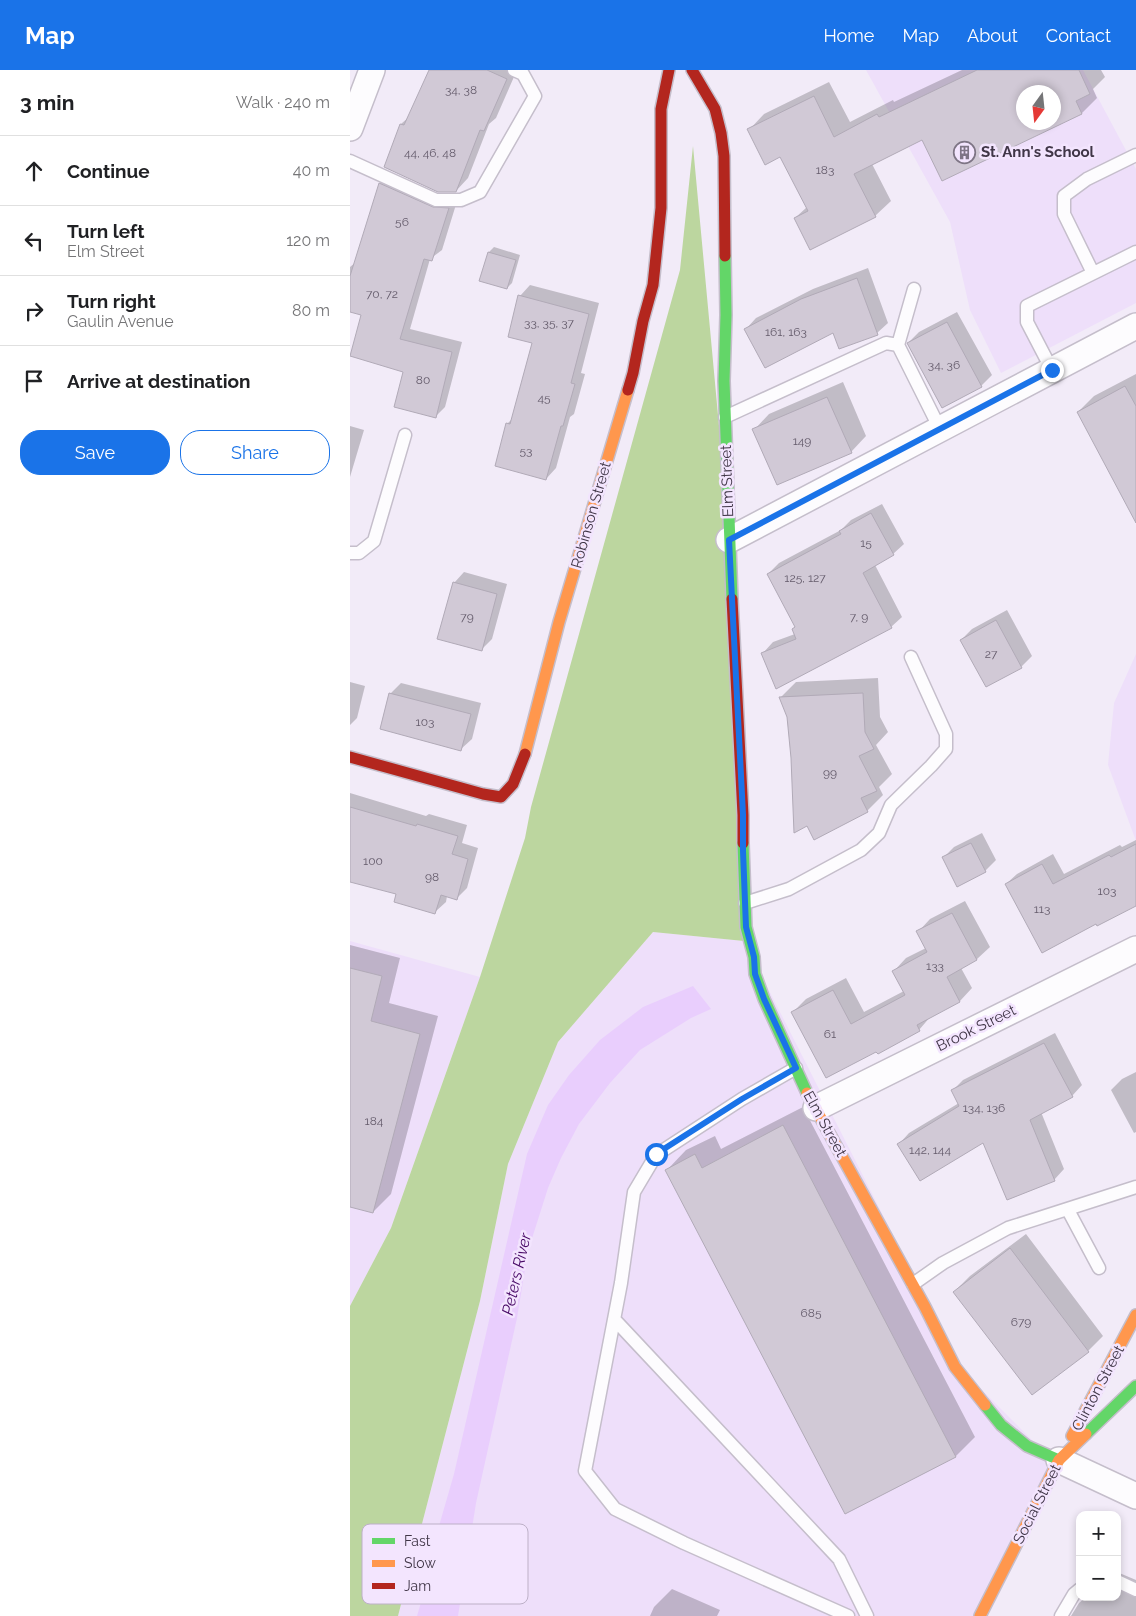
<!DOCTYPE html>
<meta charset="utf-8">
<style>
body{margin:0;font-family:Raleway,sans-serif;background:#f2f2f2;color:#202124}
.controls{position:absolute;right:15px;bottom:15px;display:grid;overflow:hidden;border-radius:10px;box-shadow:0 2px 8px #0003}
.controls button{width:45px;height:45px;display:grid;place-items:center;padding:0;border:0;border-bottom:1px solid #e0e0e0;background:#fff;color:#202124;font:25px sans-serif}
.compass{position:absolute;left:666px;top:15px;width:45px;height:45px;border-radius:50%;background:#fff;box-shadow:0 2px 8px #0003;rotate:195deg}
.stop{position:absolute;width:15px;height:15px;margin:-11px;border:4px solid #1a73e8;border-radius:50%;background:#fff}
.stop.end{background:#1a73e8;border-color:#fff;box-shadow:0 1px 5px #0008}
.list{margin:0;padding:0;list-style:none}
h2{display:flex;justify-content:space-between;align-items:center;height:65px;margin:0;padding:0 20px;font-size:21px}
h2 small{font-size:16px;font-weight:400;color:#757577}
.list li{display:grid;grid-template-columns:32px 1fr auto;gap:15px;align-items:center;box-sizing:border-box;height:70px;padding:0 20px;border-top:1px solid #e0e0e0}
.list b{display:block;font-size:19px;white-space:nowrap}
.list p{margin:0;font-size:16px;white-space:nowrap;color:#757577}
.list em{font-size:16px;font-style:normal;color:#757577}
.actions{display:flex;gap:10px;padding:15px 20px}
.actions a{flex:1;padding:11px 0;border:1px solid #1a73e8;border-radius:20px;text-align:center;font-size:18px;color:#1a73e8}
.actions .main{background:#1a73e8;color:#fff}
.icon{flex:none;width:28px;height:28px;fill:none;stroke:currentColor;stroke-width:2;stroke-linecap:round;stroke-linejoin:round}
.map{position:relative;flex:none;width:786px;height:1546px;overflow:hidden}
header{display:flex;align-items:center;gap:30px;box-sizing:border-box;height:70px;padding:0 25px;background:#1a73e8;color:#fff}
header strong{font-size:24px}
nav{display:flex;gap:28px;margin-inline-start:auto;font-size:18px}
main{display:flex}
aside{flex:1;background:#fff}
.map>svg:first-child{display:block}
</style>
<header>
<strong>Map</strong>
<nav><a>Home</a><a>Map</a><a>About</a><a>Contact</a></nav>
</header>
<main>
<aside>
<h2>3 min<small>Walk · 240 m</small></h2>
<ul class="list">
<li><svg class="icon" aria-label="ahead" viewBox="0 0 24 24"><path d="M12 20V5M6 11l6-6 6 6"/></svg><div><b>Continue</b></div><em>40 m</em></li>
<li><svg class="icon" aria-label="left" viewBox="0 0 24 24"><path d="M17 20v-9H6M10 6l-5 5 5 5"/></svg><div><b>Turn left</b><p>Elm Street</p></div><em>120 m</em></li>
<li><svg class="icon" aria-label="right" viewBox="0 0 24 24"><path d="M7 20v-9h11M14 6l5 5-5 5"/></svg><div><b>Turn right</b><p>Gaulin Avenue</p></div><em>80 m</em></li>
<li><svg class="icon" aria-label="arrive" viewBox="0 0 24 24"><path d="M6 21V4h12l-3 4 3 4H6"/></svg><div><b>Arrive at destination</b></div></li>
</ul>
<div class="actions"><a class="main">Save</a><a>Share</a></div>
</aside>
<div class="map">
<svg width="786" height="1546" viewBox="0 0 786 1546">
<rect width="100%" height="100%" fill="#f2ebf8"/>
<path fill="#eedffa" fill-rule="evenodd" d="M 516,0 L 733,0 L 786,99 L 786,233 L 651,303 L 620,240 L 600,152 ZM 674,22 L 704,22 L 704,52 L 674,52 Z
M 786,584 L 786,771 L 758,695 L 764,633 Z
M 303,862 L 394,871 L 611,1299 L 705,1393 L 633,1546 L 48,1546 L 130,1231 L 158,1094 L 208,972 Z
M 0,871 L 130,907 L 41,1158 L 0,1236 Z"/>
<path fill="#bcd69f" d="M 343,76 L 372,388 L 394,871 L 303,862 L 208,972 L 158,1094 L 130,1231 L 48,1546 L 0,1546 L 0,1236 L 41,1158 L 130,907 L 175,768 L 181,737 L 330,200 Z"/>
<path fill="#e9cefd" d="M 343,916 L 361,939 L 341,948 L 290,980 L 260,1013 L 229,1054 L 211,1088 L 198,1118 L 178,1181 L 167,1248 L 126,1433 L 108,1546 L 67,1546 L 82,1495 L 89,1456 L 104,1404 L 177,1084 L 198,1035 L 219,1005 L 250,970 L 293,937 Z"/>
<path fill="#0003" fill-rule="evenodd" d="M 80,0 L 167,0 L 146,48 L 139,54 L 118,108 L 106,121 L 51,54 L 60,46 Z
M 612,0 L 751,0 L 755,7 L 743,19 L 747,28 L 732,43 L 592,109 L 573,68 L 522,94 L 541,131 L 525,146 L 445,148 L 457,137 L 431,85 L 399,60 L 414,44 L 479,12 L 500,52 L 543,30 L 544,32 ZM 674,22 L 704,22 L 704,52 L 674,52 Z
M 40,104 L 93,128 L 108,128 L 92,180 L 80,189 L 60,259 L 112,272 L 95,337 L 85,347 L 55,301 L 12,244 L 0,241 L 0,197 L 6,192 L 30,114 Z
M 144,177 L 170,185 L 162,213 L 157,218 L 139,182 Z
M 518,198 L 538,253 L 527,263 L 490,277 L 484,261 L 396,259 L 406,248 L 463,219 Z
M 180,215 L 249,233 L 231,303 L 235,304 L 224,344 L 220,347 L 206,398 L 196,409 L 146,395 L 158,353 L 162,349 L 184,272 L 170,226 Z
M 607,242 L 642,305 L 631,316 L 559,272 L 569,262 Z
M 786,304 L 786,426 L 728,342 L 744,326 Z
M 493,312 L 516,366 L 501,382 L 404,360 L 419,344 Z
M 0,356 L 14,360 L 0,407 Z
M 532,434 L 554,474 L 543,484 L 525,495 L 552,547 L 541,557 L 413,583 L 423,572 L 445,564 L 443,559 L 446,556 L 418,504 L 429,493 L 491,460 L 501,450 Z
M 114,502 L 157,514 L 142,569 L 131,580 L 104,513 Z
M 657,540 L 682,586 L 671,597 L 611,570 L 622,559 Z
M 528,608 L 530,647 L 538,662 L 526,675 L 542,704 L 529,717 L 533,725 L 517,741 L 442,688 L 438,646 L 431,627 L 446,612 Z
M 0,612 L 15,616 L 7,648 L 0,655 Z
M 51,613 L 131,633 L 122,669 L 111,679 L 32,658 L 41,623 Z
M 0,723 L 76,746 L 79,744 L 117,755 L 112,773 L 128,778 L 117,818 L 106,829 L 97,826 L 96,832 L 85,842 L 48,824 L 0,810 Z
M 632,763 L 646,790 L 635,801 L 594,787 L 604,777 Z
M 786,770 L 786,835 L 656,814 L 667,804 L 703,784 L 714,804 L 770,775 L 772,777 Z
M 615,831 L 640,877 L 627,889 L 611,898 L 622,918 L 610,931 L 581,946 L 569,960 L 528,982 L 443,942 L 456,929 L 496,908 L 514,942 L 554,921 L 544,901 L 556,888 L 576,878 L 568,862 L 580,849 Z
M 0,875 L 50,888 L 39,933 L 88,946 L 41,1124 L 23,1142 L 0,1136 Z
M 705,963 L 732,1015 L 722,1026 L 691,1042 L 714,1099 L 704,1110 L 634,1071 L 549,1074 L 559,1063 L 609,1033 L 603,1020 L 613,1010 Z
M 786,1002 L 786,1062 L 784,1063 L 761,1020 L 772,1009 Z
M 453,1037 L 625,1367 L 606,1386 L 496,1443 L 317,1100 L 336,1080 L 365,1066 L 371,1079 Z
M 676,1164 L 753,1266 L 738,1281 L 604,1222 L 620,1206 Z
M 767,1502 L 786,1510 L 786,1546 L 721,1546 L 729,1533 L 736,1527 L 767,1527 Z
M 322,1519 L 370,1540 L 367,1546 L 300,1546 L 304,1537 Z"/>
<path fill="#d1c9d6" stroke="#b1aab7" fill-rule="evenodd" d="M 79,0 L 137,0 L 157,9 L 134,61 L 130,60 L 106,122 L 88,122 L 34,97 L 50,54 L 54,55 Z
M 627,0 L 729,0 L 740,24 L 726,31 L 732,44 L 592,111 L 572,70 L 504,104 L 526,147 L 460,180 L 444,148 L 458,141 L 430,87 L 415,95 L 397,59 L 464,26 L 484,67 L 527,44 L 529,47 ZM 674,22 L 704,22 L 704,52 L 674,52 Z
M 29,113 L 83,137 L 99,138 L 82,191 L 74,189 L 50,269 L 102,282 L 86,348 L 44,337 L 53,302 L 0,286 L 11,245 L 0,242 L 0,206 Z
M 138,182 L 166,190 L 157,219 L 129,211 Z
M 507,208 L 528,265 L 489,279 L 483,263 L 415,298 L 394,259 L 451,229 Z
M 168,225 L 239,244 L 221,313 L 225,314 L 213,356 L 211,356 L 196,410 L 145,396 L 156,353 L 160,354 L 182,273 L 158,267 Z
M 597,252 L 632,317 L 592,338 L 557,273 Z
M 775,316 L 786,336 L 786,453 L 727,342 Z
M 477,327 L 502,383 L 427,415 L 402,359 Z
M 521,443 L 544,485 L 513,503 L 542,558 L 426,619 L 411,583 L 446,569 L 442,559 L 445,557 L 417,504 L 491,464 L 489,461 Z
M 103,512 L 147,524 L 132,581 L 87,569 Z
M 646,550 L 672,598 L 636,617 L 610,570 Z
M 39,623 L 121,644 L 111,681 L 30,659 Z
M 513,623 L 515,662 L 524,679 L 509,686 L 527,721 L 511,728 L 518,742 L 464,770 L 457,756 L 444,763 L 441,688 L 437,647 L 429,627 Z
M 0,737 L 66,756 L 67,754 L 108,766 L 102,784 L 118,789 L 107,830 L 91,825 L 85,844 L 44,832 L 46,824 L 0,812 Z
M 621,773 L 636,802 L 607,817 L 592,787 Z
M 786,774 L 786,836 L 747,856 L 746,854 L 692,883 L 655,814 L 692,794 L 703,814 L 759,785 L 761,787 Z
M 602,843 L 627,890 L 597,907 L 610,932 L 567,955 L 570,961 L 528,984 L 526,982 L 476,1008 L 441,942 L 483,920 L 501,954 L 555,925 L 542,901 L 577,882 L 566,861 Z
M 0,898 L 32,906 L 21,951 L 70,964 L 23,1143 L 0,1137 Z
M 694,973 L 723,1027 L 680,1050 L 705,1111 L 657,1130 L 633,1073 L 570,1111 L 547,1074 L 609,1036 L 601,1020 Z
M 433,1055 L 606,1387 L 495,1444 L 315,1100 L 345,1084 L 352,1098 Z
M 660,1178 L 739,1282 L 682,1325 L 603,1222 Z"/>
<g fill="none" stroke-linecap="round" stroke-linejoin="round">
<defs>
<path id="lane" d="M 0,91 L 86,130 L 111,130 L 130,122 L 185,26 L 173,4 L 164,0
M 743,203 L 714,144 L 714,126 L 737,109 L 786,85
M 548,275 L 564,219
M 702,300 L 677,252 L 677,236 L 786,182
M 375,347 L 536,273 L 548,275 L 590,359
M 0,483 L 9,483 L 24,471 L 55,365
M 395,833 L 439,819 L 511,780 L 529,763 L 541,735 L 581,696 L 596,679 L 596,664 L 561,587
M 446,998 L 392,1029 L 306,1085 L 284,1122 L 271,1213 L 235,1401 L 265,1439 L 334,1473 L 498,1546
M 718,1140 L 749,1198
M 563,1214 L 593,1193 L 658,1158 L 786,1117
M 264,1249 L 489,1489 L 517,1546
M 767,1511 L 786,1520
M 711,1546 L 724,1524 L 730,1519"/>
<path id="street" d="M 0,58 L 22,0
M 379,470 L 786,256
M 466,1038 L 786,879
M 709,1390 L 786,1426"/>
<path id="fast" d="M 375,186 L 376,245 L 374,311 L 382,529
M 393,773 L 396,857 L 404,887 L 405,904 L 414,929 L 457,1023
M 635,1335 L 651,1355 L 677,1376 L 709,1390
M 736,1364 L 786,1316"/>
<path id="slow" d="M 175,684 L 209,552 L 278,320
M 457,1023 L 575,1237 L 605,1297 L 635,1335
M 722,1366 L 786,1245
M 630,1546 L 709,1390 L 736,1364"/>
<path id="jam" d="M 342,0 L 365,39 L 371,63 L 374,86 L 375,186
M 278,320 L 283,303 L 293,251 L 303,215 L 311,138 L 311,39 L 319,0
M 382,529 L 393,745 L 393,773
M 0,687 L 133,724 L 151,727 L 163,714 L 175,684"/>
</defs>
<use href="#lane" stroke="#c5becb" stroke-width="15"/>
<use href="#street" stroke="#c5becb" stroke-width="28"/>
<use href="#fast" stroke="#c5becb" stroke-width="14"/>
<use href="#slow" stroke="#c5becb" stroke-width="14"/>
<use href="#jam" stroke="#c5becb" stroke-width="14"/>
<use href="#lane" stroke="#fdfcfe" stroke-width="12"/>
<use href="#street" stroke="#fdfcfe" stroke-width="25"/>
<use href="#fast" stroke="#63d668" stroke-width="11"/>
<use href="#slow" stroke="#ff974d" stroke-width="11"/>
<use href="#jam" stroke="#b3261e" stroke-width="11"/>
</g>
<g fill="none" stroke-linecap="round" stroke-linejoin="round">
<path stroke="#1a73e8" stroke-width="6" d="M 306,1084 L 392,1029 L 446,998 L 414,929 L 405,904 L 404,887 L 396,857 L 393,781 L 393,745 L 379,470 L 702,300"/>
</g>
<defs>
<symbol id="building-ring" viewBox="-11 -11 22 22"><circle r="9.5" fill="#f3e5fe" stroke="#7e7585" stroke-width="1.5"/><path d="M-4-6H4V6H1V3H-1V6H-4ZM-2.5-4.3h1.7v1.8h-1.7ZM.8-4.3h1.7v1.8H.8ZM-2.5-1h1.7V.8h-1.7ZM.8-1h1.7V.8H.8Z" fill="#7e7585"/></symbol>
</defs>
<g fill-rule="evenodd">
<use href="#building-ring" x="602" y="70" width="25" height="25"/>
</g>
<g text-anchor="middle" stroke-width="5" stroke-linejoin="round" paint-order="stroke">
<g font-size="12" fill="#645b6b">
<text x="111" y="24">34, 38</text>
<text x="80" y="87">44, 46, 48</text>
<text x="475" y="104">183</text>
<text x="52" y="156">56</text>
<text x="32" y="228">70, 72</text>
<text x="199" y="257">33, 35, 37</text>
<text x="436" y="266">161, 163</text>
<text x="594" y="299">34, 36</text>
<text x="73" y="314">80</text>
<text x="194" y="332">45</text>
<text x="452" y="375">149</text>
<text x="176" y="385">53</text>
<text x="516" y="477">15</text>
<text x="455" y="512">125, 127</text>
<text x="117" y="551">79</text>
<text x="509" y="551">7, 9</text>
<text x="641" y="588">27</text>
<text x="75" y="656">103</text>
<text x="480" y="707">99</text>
<text x="23" y="795">100</text>
<text x="82" y="811">98</text>
<text x="757" y="825">103</text>
<text x="692" y="843">113</text>
<text x="585" y="900">133</text>
<text x="480" y="968">61</text>
<text x="634" y="1042">134, 136</text>
<text x="24" y="1055">184</text>
<text x="580" y="1084">142, 144</text>
<text x="461" y="1247">685</text>
<text x="671" y="1256">679</text>
</g>
<g font-size="15" font-weight="bold" fill="#403647" stroke="#f3e5fe" text-anchor="start">
<text x="631" y="87">St. Ann's School</text>
</g>
<g font-size="15" fill="#403647" stroke="#f3e5fe">
<text transform="translate(377 411) rotate(-92)" y="5">Elm Street</text>
<text transform="translate(241 445) rotate(-74)" y="5">Robinson Street</text>
<text transform="translate(626 958) rotate(-26)" y="5">Brook Street</text>
<text transform="translate(475 1054) rotate(61)" y="5">Elm Street</text>
<text transform="translate(748 1318) rotate(-62)" y="5">Clinton Street</text>
<text transform="translate(687 1434) rotate(-63)" y="5">Social Street</text>
</g>
<g font-size="16" font-style="italic" fill="#480966" stroke="#f3e5fe">
<text transform="translate(166 1204) rotate(-77)" y="6">Peters River</text>
</g>
</g>
<rect x="12" y="1454" width="166" height="80" rx="8" fill="#f3e5fe" stroke="#bdb0c7" stroke-width="1"/>
<rect x="22" y="1468" width="23" height="6" fill="#63d668"/>
<rect x="22" y="1490" width="23" height="7" fill="#ff974d"/>
<rect x="22" y="1513" width="23" height="6" fill="#b3261e"/>
<g font-size="14" fill="#403647">
<text x="54" y="1476">Fast</text>
<text x="54" y="1498">Slow</text>
<text x="54" y="1521">Jam</text>
</g>
</svg>
<div class="controls">
<button>+</button>
<button>−</button>
</div>
<svg class="compass" viewBox="-18 -18 36 36"><path d="M0-13l5 13h-10z" fill="#e53935"/><path d="M0 13l5-13h-10z" fill="#757577"/></svg>
<div class="stop" style="left:306px;top:1084px"></div>
<div class="stop end" style="left:702px;top:300px"></div>
</div>
</main>
